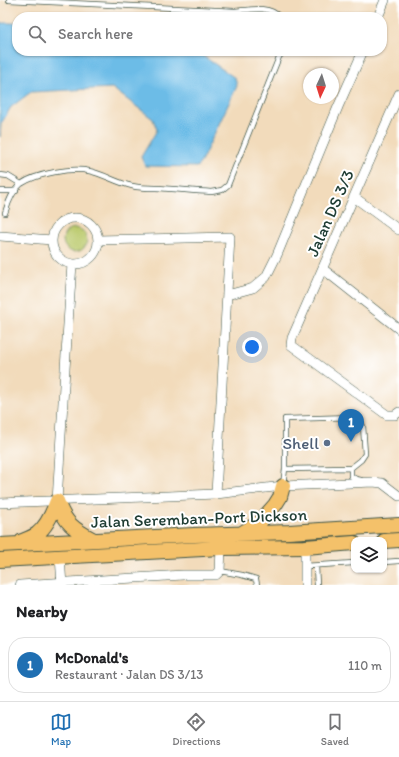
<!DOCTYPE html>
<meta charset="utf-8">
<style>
body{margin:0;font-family:Itim,sans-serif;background:#f6f6f6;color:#202124}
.controls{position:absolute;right:12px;bottom:12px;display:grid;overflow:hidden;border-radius:8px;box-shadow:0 1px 3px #0004}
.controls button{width:36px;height:36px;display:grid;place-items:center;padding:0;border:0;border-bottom:1px solid #e0e0e0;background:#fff;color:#202124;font:20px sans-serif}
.compass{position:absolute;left:303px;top:68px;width:36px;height:36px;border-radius:50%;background:#fff;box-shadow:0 1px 3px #0004;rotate:184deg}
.you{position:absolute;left:252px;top:347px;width:14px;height:14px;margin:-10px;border:3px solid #fff;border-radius:50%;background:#1a73e8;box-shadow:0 0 0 6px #1a73e833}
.badge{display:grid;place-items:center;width:26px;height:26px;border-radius:50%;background:#1f6fb2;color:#fff;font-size:13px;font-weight:700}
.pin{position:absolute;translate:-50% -33px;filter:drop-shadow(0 1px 2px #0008)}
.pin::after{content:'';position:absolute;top:21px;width:14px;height:12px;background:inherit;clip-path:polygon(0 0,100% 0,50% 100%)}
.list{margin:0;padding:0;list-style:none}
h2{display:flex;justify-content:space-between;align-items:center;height:52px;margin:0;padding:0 16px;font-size:17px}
h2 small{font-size:13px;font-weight:400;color:#757577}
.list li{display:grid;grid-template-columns:26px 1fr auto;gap:12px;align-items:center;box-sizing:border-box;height:56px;margin:0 8px 8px;padding:0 8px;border:1px solid #e0e0e0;border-radius:16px}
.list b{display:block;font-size:15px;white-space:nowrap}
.list p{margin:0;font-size:13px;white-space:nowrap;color:#757577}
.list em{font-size:13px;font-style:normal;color:#757577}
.icon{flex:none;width:22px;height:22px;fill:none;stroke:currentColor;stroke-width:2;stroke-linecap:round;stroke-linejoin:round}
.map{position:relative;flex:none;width:399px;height:585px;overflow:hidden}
.search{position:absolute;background:#fff;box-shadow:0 1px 3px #0004;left:12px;right:12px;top:12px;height:44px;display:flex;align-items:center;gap:10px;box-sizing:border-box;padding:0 14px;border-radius:16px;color:#757577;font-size:15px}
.sheet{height:116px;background:#fff}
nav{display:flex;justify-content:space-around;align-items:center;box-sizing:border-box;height:56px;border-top:1px solid #e0e0e0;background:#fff;font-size:11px;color:#757577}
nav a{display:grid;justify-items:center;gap:2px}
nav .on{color:#1f6fb2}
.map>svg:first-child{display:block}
</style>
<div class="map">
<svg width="399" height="585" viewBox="0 0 399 585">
<rect width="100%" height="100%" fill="#fff"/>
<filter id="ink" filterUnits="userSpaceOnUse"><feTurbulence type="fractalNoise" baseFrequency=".025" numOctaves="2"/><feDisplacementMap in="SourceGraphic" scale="8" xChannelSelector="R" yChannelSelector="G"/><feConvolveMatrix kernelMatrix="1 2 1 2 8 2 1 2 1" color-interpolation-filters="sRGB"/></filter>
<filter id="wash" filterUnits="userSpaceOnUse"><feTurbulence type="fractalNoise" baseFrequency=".012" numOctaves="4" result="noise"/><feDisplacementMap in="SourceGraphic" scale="16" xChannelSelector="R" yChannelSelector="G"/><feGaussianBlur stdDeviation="0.9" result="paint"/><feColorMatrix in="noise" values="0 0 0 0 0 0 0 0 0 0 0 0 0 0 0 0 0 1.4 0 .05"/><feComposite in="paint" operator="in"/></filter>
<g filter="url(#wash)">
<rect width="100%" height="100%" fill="#f2dbbb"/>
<path fill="#bac96b" stroke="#6c8350" d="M63 240a12 12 0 1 1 24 0a12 12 0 1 1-24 0Z"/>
<path fill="#6cbce7" stroke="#467c8e" d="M 0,23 L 17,23 L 17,51 L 196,51 L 235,78 L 237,86 L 201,162 L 197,167 L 145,166 L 141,157 L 157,130 L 153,119 L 112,88 L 31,92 L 11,107 L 1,124 L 0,137 Z"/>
</g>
<g filter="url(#ink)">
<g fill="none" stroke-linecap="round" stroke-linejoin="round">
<defs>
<path id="service" d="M 9,0 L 235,11 C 248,10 270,5 279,17
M 0,175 L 8,176 L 21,184
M 0,191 L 16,191
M 5,213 C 8,203 12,191 21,184 C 35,174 72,167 89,171 C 104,174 117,183 132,186 C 140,188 149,188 156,188 C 175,189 193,191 211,192 L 222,190 L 228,185 L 279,57 L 283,51
M 285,469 L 351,468
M 283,485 L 285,469 L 285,419 L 355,417 L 360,420 L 363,426 L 365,454 L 361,460 L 351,468 L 351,476 L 356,479 L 361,480
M 384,562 L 399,561
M 305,566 L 354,563
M 316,566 L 317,585
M 220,571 L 242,575 L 256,579 L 257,585"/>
<path id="minor" d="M 378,17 L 385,0
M 399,94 L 292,338 L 291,345 L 387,415 L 395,415 L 399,412
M 354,197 L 399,230
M52 241a23 23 0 1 1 46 0a23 23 0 1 1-46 0Z
M 0,236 L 52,240
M 98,240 L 230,237 L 216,494
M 323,269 L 399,329
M 227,295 L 253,288 L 266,277 L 277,255 L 338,107 L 363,51
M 57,501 L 65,369 L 72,264
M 0,503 L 216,494 L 283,486 L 373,482 L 382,483 L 399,496
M 60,557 L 62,585
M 20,585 L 183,575 L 216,575 L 220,571 L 221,548
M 305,585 L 305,547"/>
<path id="trunk" d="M 57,501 C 65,523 73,529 94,540
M 242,533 L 260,522 L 267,514 L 275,505 L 280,497 L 283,486
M 22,541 C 27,539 33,537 37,534 C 47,526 53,512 57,501
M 384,541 L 399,540
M 0,545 L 194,535 L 289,532 L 399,525
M 0,560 L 221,548 L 305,547 L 354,543"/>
</defs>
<use href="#service" stroke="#3f5548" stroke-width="6"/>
<use href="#minor" stroke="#3f5548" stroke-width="10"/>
<use href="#trunk" stroke="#3f5548" stroke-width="16"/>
<use href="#service" stroke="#fff" stroke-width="4.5"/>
<use href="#minor" stroke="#fff" stroke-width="9"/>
<use href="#trunk" stroke="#f4c16a" stroke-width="14"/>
</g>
</g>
<circle fill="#5c6f8a" stroke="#fff" stroke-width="1.5" cx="327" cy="443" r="4"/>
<g text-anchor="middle" stroke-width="4" stroke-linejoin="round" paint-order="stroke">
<g font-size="17" fill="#1f3d34" stroke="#fff">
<text transform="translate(330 213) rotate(-66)" y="6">Jalan DS 3/3</text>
<text transform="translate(199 518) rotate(-2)" y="6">Jalan Seremban-Port Dickson</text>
</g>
<g font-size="17" fill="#4e5e75" stroke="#fff" text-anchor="end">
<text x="319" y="449">Shell</text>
</g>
</g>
</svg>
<div class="controls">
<button><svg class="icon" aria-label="layers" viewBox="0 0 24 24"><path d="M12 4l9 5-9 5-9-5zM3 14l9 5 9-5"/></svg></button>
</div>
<svg class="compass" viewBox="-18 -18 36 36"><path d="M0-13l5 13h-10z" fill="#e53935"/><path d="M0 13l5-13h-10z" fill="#757577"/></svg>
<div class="you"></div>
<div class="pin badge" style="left:351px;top:442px">1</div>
<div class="search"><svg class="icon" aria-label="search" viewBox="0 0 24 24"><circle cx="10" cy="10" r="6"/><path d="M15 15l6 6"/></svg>Search here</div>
</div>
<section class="sheet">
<h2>Nearby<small></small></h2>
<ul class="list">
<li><span class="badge">1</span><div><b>McDonald's</b><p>Restaurant · Jalan DS 3/13</p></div><em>110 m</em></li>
</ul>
</section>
<nav>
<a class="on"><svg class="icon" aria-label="map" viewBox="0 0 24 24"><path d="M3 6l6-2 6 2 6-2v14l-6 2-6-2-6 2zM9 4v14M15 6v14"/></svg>Map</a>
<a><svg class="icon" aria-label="directions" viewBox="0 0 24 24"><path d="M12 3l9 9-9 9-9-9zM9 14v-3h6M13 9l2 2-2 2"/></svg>Directions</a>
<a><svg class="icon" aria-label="saved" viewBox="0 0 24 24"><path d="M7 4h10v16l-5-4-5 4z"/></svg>Saved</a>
</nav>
